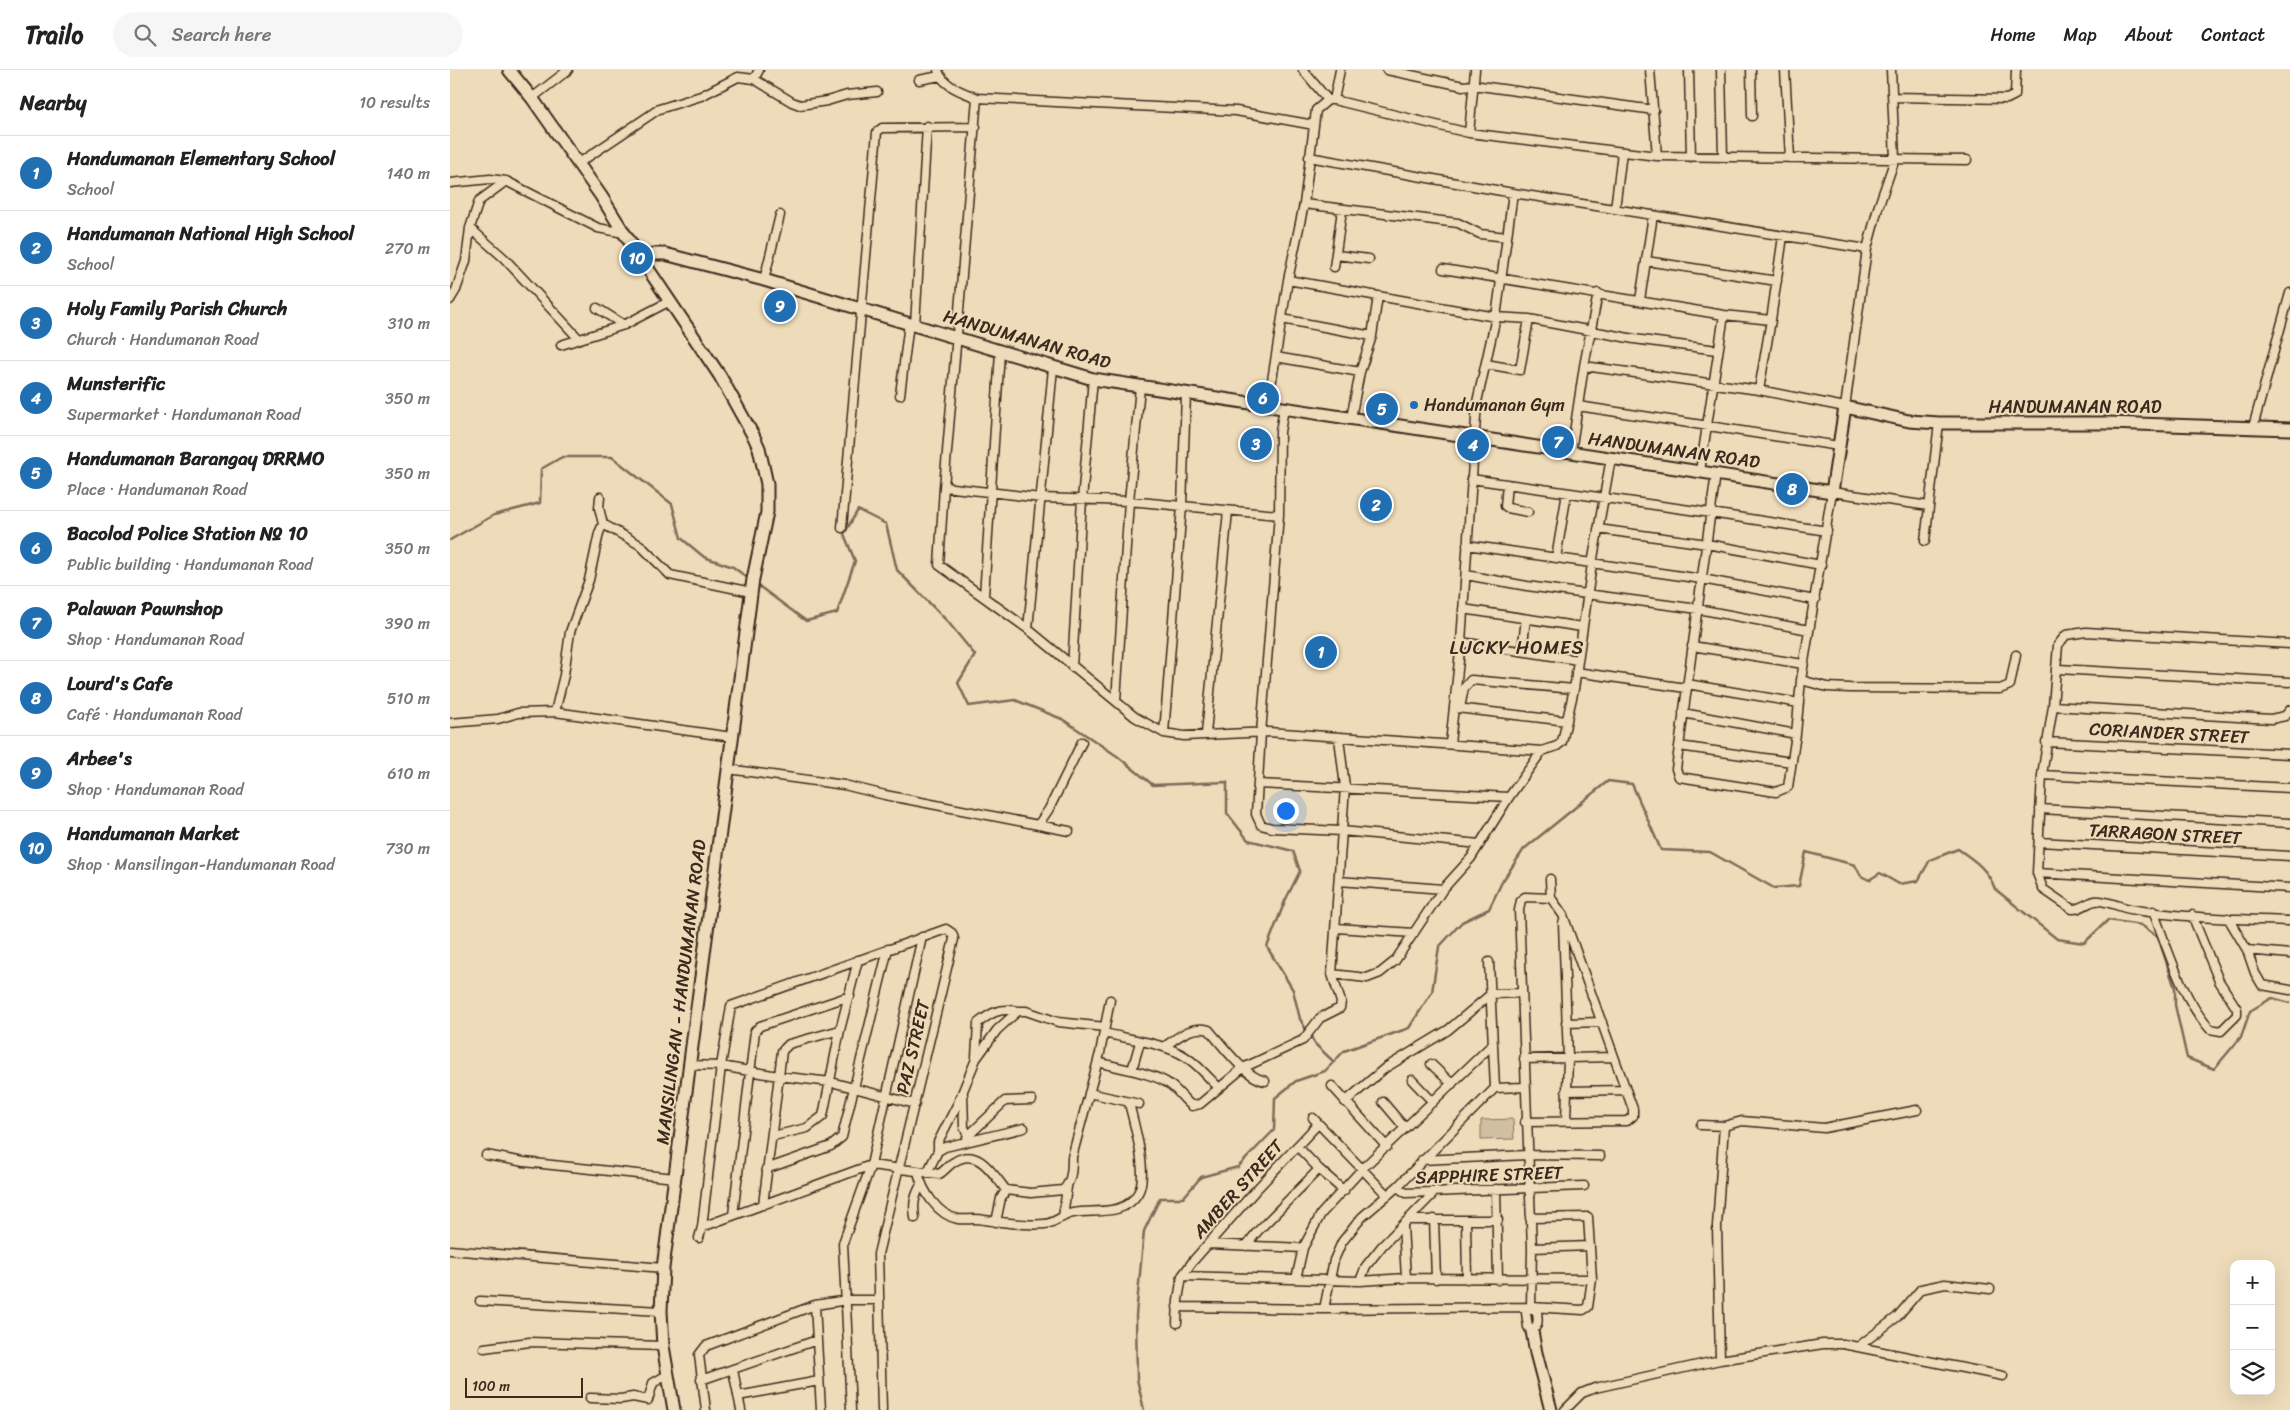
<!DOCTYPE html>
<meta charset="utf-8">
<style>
body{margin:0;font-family:Sriracha,sans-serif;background:#f6f6f6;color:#222}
.controls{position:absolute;right:15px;bottom:15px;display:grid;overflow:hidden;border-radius:10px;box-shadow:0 5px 20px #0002}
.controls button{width:45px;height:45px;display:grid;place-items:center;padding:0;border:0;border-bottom:1px solid #e0e0e0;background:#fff;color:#222;font:25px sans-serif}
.scale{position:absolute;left:15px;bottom:12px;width:118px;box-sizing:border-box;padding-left:5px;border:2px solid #3b2a1e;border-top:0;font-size:14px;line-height:18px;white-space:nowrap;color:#3b2a1e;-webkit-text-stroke:4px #eedbb9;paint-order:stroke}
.you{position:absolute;left:835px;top:740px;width:18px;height:18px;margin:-12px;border:4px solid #fff;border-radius:50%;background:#1a73e8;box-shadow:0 0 0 8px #1a73e833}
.badge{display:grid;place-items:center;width:32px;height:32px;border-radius:50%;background:#1f6fb2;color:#fff;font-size:16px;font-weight:700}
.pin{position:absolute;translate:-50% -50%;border:2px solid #fff;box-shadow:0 1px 5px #0006}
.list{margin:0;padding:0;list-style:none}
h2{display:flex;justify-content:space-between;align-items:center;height:65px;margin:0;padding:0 20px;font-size:21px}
h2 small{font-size:16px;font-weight:400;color:#767676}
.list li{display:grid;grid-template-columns:32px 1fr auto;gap:15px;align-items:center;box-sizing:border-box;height:75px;padding:0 20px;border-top:1px solid #e0e0e0}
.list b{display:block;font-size:19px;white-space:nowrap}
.list p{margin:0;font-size:16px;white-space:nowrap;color:#767676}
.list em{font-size:16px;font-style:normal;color:#767676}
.icon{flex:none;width:28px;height:28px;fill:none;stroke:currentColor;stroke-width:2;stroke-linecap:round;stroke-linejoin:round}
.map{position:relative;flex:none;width:1840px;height:1340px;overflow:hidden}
header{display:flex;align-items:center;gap:30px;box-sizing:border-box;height:70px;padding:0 25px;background:#fff;border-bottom:1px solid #e0e0e0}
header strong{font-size:24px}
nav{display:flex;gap:28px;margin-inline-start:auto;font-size:18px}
.search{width:350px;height:45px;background:#f6f6f6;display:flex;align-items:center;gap:12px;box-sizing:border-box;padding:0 18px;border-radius:28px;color:#767676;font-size:19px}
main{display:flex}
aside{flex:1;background:#fff}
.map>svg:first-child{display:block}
</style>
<header>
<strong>Trailo</strong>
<div class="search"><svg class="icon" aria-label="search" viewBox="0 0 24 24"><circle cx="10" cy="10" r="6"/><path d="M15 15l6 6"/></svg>Search here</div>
<nav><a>Home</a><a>Map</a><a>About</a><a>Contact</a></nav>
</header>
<main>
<aside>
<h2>Nearby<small>10 results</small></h2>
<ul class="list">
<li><span class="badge">1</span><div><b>Handumanan Elementary School</b><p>School</p></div><em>140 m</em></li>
<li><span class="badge">2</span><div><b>Handumanan National High School</b><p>School</p></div><em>270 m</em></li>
<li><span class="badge">3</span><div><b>Holy Family Parish Church</b><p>Church · Handumanan Road</p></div><em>310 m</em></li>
<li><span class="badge">4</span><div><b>Munsterific</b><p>Supermarket · Handumanan Road</p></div><em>350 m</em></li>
<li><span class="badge">5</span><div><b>Handumanan Barangay DRRMO</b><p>Place · Handumanan Road</p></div><em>350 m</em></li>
<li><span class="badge">6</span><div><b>Bacolod Police Station № 10</b><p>Public building · Handumanan Road</p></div><em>350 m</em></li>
<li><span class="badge">7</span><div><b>Palawan Pawnshop</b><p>Shop · Handumanan Road</p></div><em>390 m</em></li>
<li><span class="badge">8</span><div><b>Lourd's Cafe</b><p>Café · Handumanan Road</p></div><em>510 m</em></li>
<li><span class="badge">9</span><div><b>Arbee's</b><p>Shop · Handumanan Road</p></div><em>610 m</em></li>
<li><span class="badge">10</span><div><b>Handumanan Market</b><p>Shop · Mansilingan-Handumanan Road</p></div><em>730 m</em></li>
</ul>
</aside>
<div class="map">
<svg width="1840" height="1340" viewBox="0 0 1840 1340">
<rect width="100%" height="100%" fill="#eedbb9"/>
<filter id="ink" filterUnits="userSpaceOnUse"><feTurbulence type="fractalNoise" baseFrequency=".02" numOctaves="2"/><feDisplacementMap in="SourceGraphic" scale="10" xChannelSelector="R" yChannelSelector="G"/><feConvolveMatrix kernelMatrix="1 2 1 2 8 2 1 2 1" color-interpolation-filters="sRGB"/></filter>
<g filter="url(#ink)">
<path fill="#d0bfa0" stroke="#86745f" d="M 1063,1049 L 1064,1069 L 1031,1070 L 1031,1050 Z"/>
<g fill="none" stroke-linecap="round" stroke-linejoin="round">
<path stroke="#7d6b58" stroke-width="2.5" d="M 0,470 L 44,445 L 90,433 L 91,399 L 112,387 L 162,387 L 222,434 L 231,468 L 254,487 L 283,497 L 299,509
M 306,514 L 356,551 L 387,543 L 405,491 L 394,464 L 408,440 L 436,454 L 447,500 L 498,552 L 525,585 L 508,613 L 519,636 L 565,630 L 612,649 L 667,686 L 703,715 L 777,712 L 777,743 L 798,770 L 843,781 L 850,801 L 835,831 L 817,877 L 843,920 L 850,949 L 857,961
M 860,965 L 865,974 L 884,992
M 694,1340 L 687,1309 L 686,1245 L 694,1161 L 710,1128 L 733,1128 L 751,1107 L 788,1097 L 824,1060 L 825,1028 L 846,1011 L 875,1001 L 894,981 L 959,958 L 982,922 L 989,877 L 1012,852 L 1039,839 L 1052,812 L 1074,779 L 1158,711 L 1182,714 L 1211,780 L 1260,782 L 1324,818 L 1349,816 L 1356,782 L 1405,795 L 1411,806 L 1419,810 L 1430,803 L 1449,814 L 1468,811 L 1480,790 L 1508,779 C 1524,790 1538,799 1545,819 L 1607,869 L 1634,873 L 1658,850 L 1691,855 L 1708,867 L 1725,918 L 1725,935 L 1737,988 L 1764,999 L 1791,967 L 1800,941 L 1822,928 L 1840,933"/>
<defs>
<path id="street" d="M 309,0 L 304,9 L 342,32 L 350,35 L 377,31 L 397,25 L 427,22
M 488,0 C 492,16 513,22 527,28
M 853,0 L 878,30
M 937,0 L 1013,16 L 1023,15 L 1204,40
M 1200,0 L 1207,86
M 1239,0 L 1241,87
M 1271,0 L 1273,87
M 1301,0 L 1302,46
M 1335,0 L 1340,88
M 469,10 L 490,6
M 1443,27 L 1557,29 L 1565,25 L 1566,0
M 82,28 L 118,0
M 884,30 L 890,0
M 864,55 L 786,41 L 527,28 L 494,417 L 489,495 L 578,559 L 685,647 L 714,663 L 734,666 L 818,662 L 1092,681 L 1107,676 L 1112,672 L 1124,619 L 1142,494 L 1161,388
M 1019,63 L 1025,0
M 859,87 L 1063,123 L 1417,179
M 129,93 L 209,39 L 251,26 L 288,7 L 304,9
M 0,113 L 40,109 L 56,111 L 148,158 L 174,163
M 854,134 L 1008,153 L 1030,164 L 1057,167 L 1046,247 L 1027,332 L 1011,572 L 1000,674
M 1165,139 L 1172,82
M 1203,145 L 1196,191 L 1327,211
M 20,158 L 54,188 L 129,269
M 1057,167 L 1063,123
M 886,185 L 919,189
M 884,197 L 892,140
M 993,199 L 1274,245 L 1321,250 L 1333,166
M 314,210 L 330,145
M 838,210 L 1046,247 L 1079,249 L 1184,269 L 1267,280
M 0,230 L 6,220 L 16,191 L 20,158 L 29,131 L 56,111
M 1190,230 L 1196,191
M 147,238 L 174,255
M 832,249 L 922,266
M 465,255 L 477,56
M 111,275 L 174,255 L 220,231
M 826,287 L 910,302
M 1036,294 L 1070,300 L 1079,249
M 1134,296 L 1309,320 L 1395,337 L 1417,179 L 1428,138 L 1445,89 L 1441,0
M 1309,320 L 1321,250
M 450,325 L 459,253
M 818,335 L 838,210 L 854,134 L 866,40 L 878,30 L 884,30 L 1019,63 L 1207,86 L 1517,90
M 1128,336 L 1389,376
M 834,338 L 830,362 L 829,445 L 811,663 L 806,744 L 811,755 L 822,758 L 892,761 L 1030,774
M 901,348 L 910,302 L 922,266 L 928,226
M 1803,357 L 1840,223
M 1121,382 L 1134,296 L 1148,223
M 1250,401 L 1274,245
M 1266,403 L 1226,699 L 1229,707 L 1326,722 L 1338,717 L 1346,664 L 1351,610 L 1382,422 L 1479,436
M 1021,409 L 1261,443 L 1377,461
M 1057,414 L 1055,436 L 1058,438 L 1078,442
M 494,417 L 591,428 L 679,431 L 829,445
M 150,427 L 149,438 L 153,454
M 392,458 L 427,62 L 432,58 L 526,57
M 1148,459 L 1257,474 L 1371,495
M 1475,471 L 1489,353
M 1017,475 L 1252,509 L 1365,530
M 1106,488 L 1117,423
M 1016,505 L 1077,516 L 1248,539 L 1359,560
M 534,526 L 550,282
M 1013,539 L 1132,557
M 578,559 L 603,298
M 1011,572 L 1128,590
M 1840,574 L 1636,562 L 1616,565 L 1608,575 L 1603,636 L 1592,705 L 1587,803 L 1840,818
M 1242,576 L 1353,594
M 1072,581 L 1076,549
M 622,597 L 632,430 L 643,309
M 1608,599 L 1840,612
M 1126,602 L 1236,618
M 1351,610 L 1377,617 L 1400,618 L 1550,619 L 1560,615 L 1566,585
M 1237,614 L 1349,633
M 666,631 L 679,431 L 690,317
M 1603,636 L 1821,649 L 1835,646 L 1840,640
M 1007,638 L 1117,651
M 1010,638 L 1014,618 L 1021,610 L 1124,619
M 105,642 L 114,605 L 120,562 L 139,510 L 149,463 L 153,454 L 190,475 L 220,505 L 301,522
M 1233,643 L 1346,664
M 0,653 L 48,649 L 68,643 L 105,642 L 282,667
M 714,663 L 732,436 L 736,324
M 756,663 L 778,441
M 889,668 L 895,717 L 882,904 L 917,908 L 930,903 L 945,891 L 993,819 L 1021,788 L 1059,727 L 1092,681
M 1596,672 L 1840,684
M 1229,676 L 1342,692
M 278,699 L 394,715 L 435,725 L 619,761
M 1592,705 L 1840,718
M 809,714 L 1059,727
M 1590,739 L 1840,753
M 588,755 L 599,739 L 632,672
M 1589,772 L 1840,786
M 1587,803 L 1593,819 L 1622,839 C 1633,840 1639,829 1650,831 C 1660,832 1670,837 1680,839 C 1731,848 1788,849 1840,851
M 889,811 L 993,819
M 1703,841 C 1719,881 1731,927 1760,959 L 1771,961 L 1787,945 L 1787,939 L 1769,911 L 1742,845
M 1778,848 L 1797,880 L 1805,903 L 1812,915 L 1840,920
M 1113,853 L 1118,988 L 1116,1051
M 886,858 L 964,863
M 1797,880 L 1840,884
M 1116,953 L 1152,952
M 654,963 C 678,969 706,972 729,983 C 745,991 757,1006 769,1018
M 714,977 C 728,967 741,955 759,960 C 772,975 796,1008 815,1011
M 526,987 L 528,953 C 542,942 549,938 568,941
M 1074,989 L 1164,987
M 648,992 C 667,998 704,1003 719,1014 C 728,1020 733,1029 742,1036 L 750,1034 L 793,998 L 853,970 L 870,948 L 890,938 L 891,932 L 882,904
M 981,994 L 1002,1014
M 240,995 L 271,996 L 328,1006 L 381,1012 L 465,1034
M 682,1000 L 690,972
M 962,1010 L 983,1032
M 882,1016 L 937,1077
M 1045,1018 L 1075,1017
M 1116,1021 L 1176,1020
M 639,1023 L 689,1034
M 513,1024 L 514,1057 L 518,1066
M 895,1032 L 935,998 L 998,960 L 1041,924 L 1072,923
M 933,1032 L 955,1058
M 863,1048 L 937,1125
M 1075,1052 L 1177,1051 L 1183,1046 L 1183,1039 L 1176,1020 L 1113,845 L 1101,828 L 1100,809
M 1274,1056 L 1292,1051 L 1374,1058 L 1467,1040
M 323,1066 L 357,1058 L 373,1046 L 390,960 L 408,890
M 515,1072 L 518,1066 L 555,1031 L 582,1030
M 847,1076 L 869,1099 L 894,1121
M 488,1081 L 488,1072 L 508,1033 L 526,989 L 547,960 L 568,941 L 576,941 L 608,952 L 655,957
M 36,1085 L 74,1092 L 225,1108
M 972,1090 L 1077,1085 L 1150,1086
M 316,1099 L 381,1076 L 392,1067 L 438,879
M 468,1102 C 472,1120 487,1145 508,1149 C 516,1150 526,1148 534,1150 C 554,1152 575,1156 595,1154 C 605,1153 612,1145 623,1143 C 646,1139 674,1147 688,1123 C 699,1104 684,1054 679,1033
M 477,1103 L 488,1081 L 495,1077 L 574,1058
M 947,1117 L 956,1123 L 1134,1116
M 1046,1119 L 1048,1210
M 313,1135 L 332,981 L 339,974 L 390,960
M 283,1145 L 305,961 L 310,956 L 400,926
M 613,1147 L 617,1117
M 465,1148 C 463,1135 464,1127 471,1115
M 984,1149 L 986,1209
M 958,1150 L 1048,1150
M 1016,1151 L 1017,1209
M 546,1152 L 551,1128 L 556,1120
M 953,1156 L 956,1208
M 252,1157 L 421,1095 L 489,1104 C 495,1101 498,1095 504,1092 C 528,1076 543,1104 556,1120 L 581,1123 L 613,1120 C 622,1112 622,1098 622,1087 L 650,983 L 660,930
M 249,1168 L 252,1157 L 271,996 L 281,936 L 496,859 L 502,863 L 504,869 L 428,1184 L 432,1340
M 758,1174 L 853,1178
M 796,1176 L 807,1162 L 869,1099
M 1082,1178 L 1140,1176
M 0,1180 L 213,1198
M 732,1206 L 910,1211 L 956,1208 L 1142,1209
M 846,1209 L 853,1178 L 871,1144 L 913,1098 L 1043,974
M 910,1211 L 916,1196 L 932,1176 L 986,1121
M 30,1231 L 211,1241
M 365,1235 L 371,1340
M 727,1237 L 874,1239 L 1081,1237 L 1133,1240 L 1138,1237 L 1142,1209 L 1138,1147 L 1080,1148
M 1081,1237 L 1087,1242 C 1088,1250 1089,1255 1082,1261 L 1078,1257 L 1076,1243 L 1081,1237 L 1082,1178 L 1069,840 L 1071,830 L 1075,827 L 1101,828
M 874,1239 L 884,1190 L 892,1172 L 912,1147 L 947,1117 L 1045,1018 L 1039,892
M 727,1253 L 728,1230 L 732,1206 L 743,1191 L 805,1121 L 868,1054
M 1409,1276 L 1447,1247 L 1471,1219 L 1495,1214 L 1540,1219
M 34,1278 L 80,1272 L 213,1276
M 1270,1290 L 1373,1274 L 1393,1274 L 1553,1306
M 283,1300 L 291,1340
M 251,1310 L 367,1270
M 288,1326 L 369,1311
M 140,1328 L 171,1329 L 183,1327 L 198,1330 L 203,1313 L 217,1305
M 256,1340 L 249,1285 L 256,1276 L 365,1235 L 397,1230 L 428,1230
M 401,1340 L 393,1173 L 421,1095 L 472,867
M 1115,1340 L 1132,1323 L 1145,1318 L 1270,1290 L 1267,1156 L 1274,1056 L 1251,1055"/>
<path id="secondary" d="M 59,0 L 82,28 L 151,126 L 174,163 L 270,306 L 304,367 L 309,378 L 317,414 L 317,442 L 303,509 L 213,1198 L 211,1241 L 213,1276 L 224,1340
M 192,189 L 203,184 L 215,184 L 314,210 L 643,309 L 1382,422 L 1395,337 L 1459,351 L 1489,353 L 1657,353 L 1840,359
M 1082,1261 L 1086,1283 L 1101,1340"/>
</defs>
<use href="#street" stroke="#3b2a1e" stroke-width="11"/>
<use href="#secondary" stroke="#3b2a1e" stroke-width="15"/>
<use href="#street" stroke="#eedbb9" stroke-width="8"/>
<use href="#secondary" stroke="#eedbb9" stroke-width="11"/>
</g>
</g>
<circle fill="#1f6fb2" stroke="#eedbb9" stroke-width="2" cx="964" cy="335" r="5"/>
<g text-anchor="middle" stroke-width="4" stroke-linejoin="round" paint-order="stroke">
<g font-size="18" fill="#3b2a1e" stroke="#eedbb9">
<text transform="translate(577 269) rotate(16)" y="6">HANDUMANAN ROAD</text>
<text x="1625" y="343">HANDUMANAN ROAD</text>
<text transform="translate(1224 380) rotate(8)" y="6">HANDUMANAN ROAD</text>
<text transform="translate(1719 663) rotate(3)" y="6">CORIANDER STREET</text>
<text transform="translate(1715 764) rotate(3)" y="6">TARRAGON STREET</text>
<text transform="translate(231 922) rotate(-83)" y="6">MANSILINGAN - HANDUMANAN ROAD</text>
<text transform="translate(463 977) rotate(-77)" y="6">PAZ STREET</text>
<text transform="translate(1039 1105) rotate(-2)" y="6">SAPPHIRE STREET</text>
<text transform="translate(788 1119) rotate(-48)" y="6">AMBER STREET</text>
</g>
<g font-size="18" fill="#3b2a1e" stroke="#eedbb9" text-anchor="start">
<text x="974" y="341">Handumanan Gym</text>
</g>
<g font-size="19" letter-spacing="1" fill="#3b2a1e" stroke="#eedbb9">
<text x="1067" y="584">LUCKY HOMES</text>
</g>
</g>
</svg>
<div class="controls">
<button>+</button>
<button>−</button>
<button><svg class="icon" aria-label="layers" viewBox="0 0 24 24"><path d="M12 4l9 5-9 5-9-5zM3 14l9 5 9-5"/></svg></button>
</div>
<div class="scale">100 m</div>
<div class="you"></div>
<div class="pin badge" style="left:871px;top:582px">1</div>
<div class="pin badge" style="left:926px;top:435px">2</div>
<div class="pin badge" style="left:806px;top:374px">3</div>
<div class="pin badge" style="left:1023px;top:375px">4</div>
<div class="pin badge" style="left:932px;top:339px">5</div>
<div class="pin badge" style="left:813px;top:328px">6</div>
<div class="pin badge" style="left:1108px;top:372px">7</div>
<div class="pin badge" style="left:1342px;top:419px">8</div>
<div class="pin badge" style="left:330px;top:236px">9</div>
<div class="pin badge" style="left:187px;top:188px">10</div>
</div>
</main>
